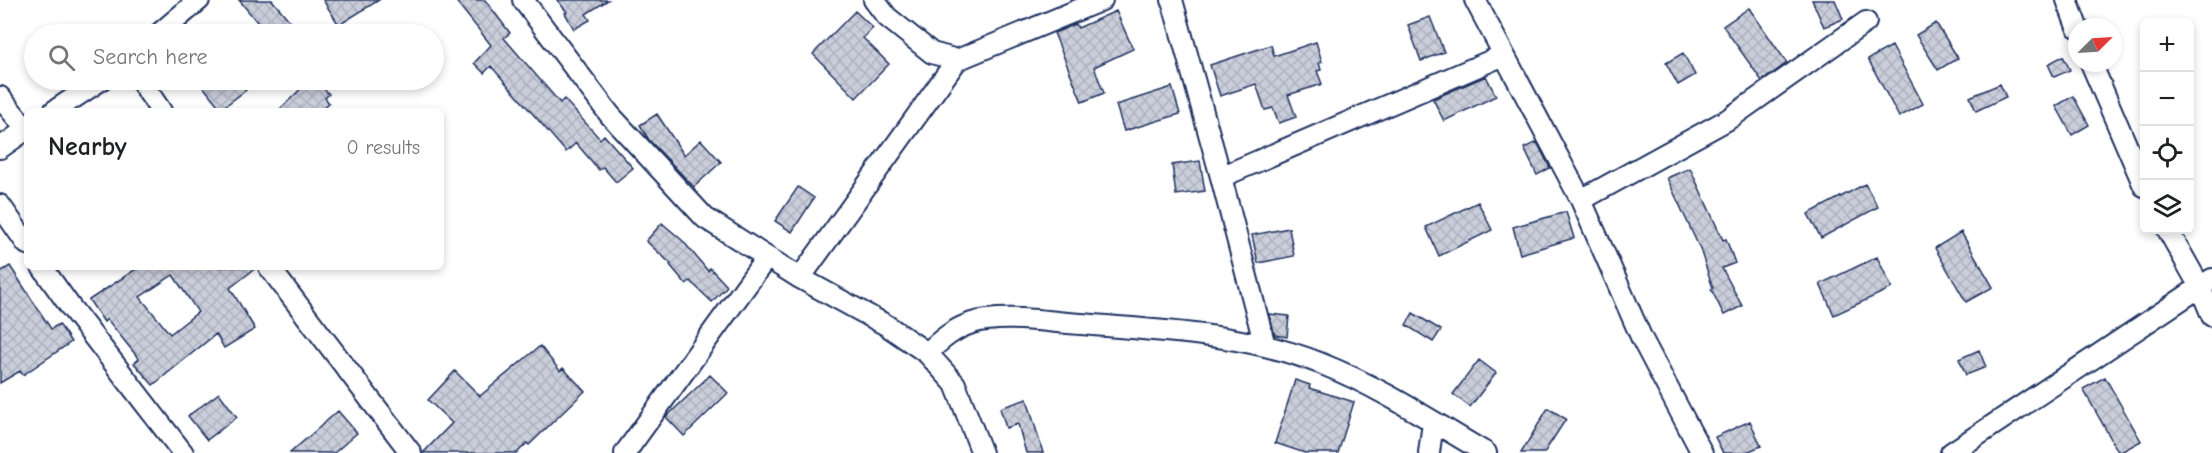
<!DOCTYPE html>
<meta charset="utf-8">
<style>
body{margin:0;font-family:"Comic Neue",sans-serif;background:#f6f6f6;color:#202124}
.controls{position:absolute;right:18px;top:18px;display:grid;overflow:hidden;border-radius:9px;box-shadow:0 3px 9px #0003}
.controls button{width:54px;height:54px;display:grid;place-items:center;padding:0;border:0;border-bottom:2px solid #e0e0e0;background:#fff;color:#202124;font:30px sans-serif}
.compass{position:absolute;left:2068px;top:18px;width:54px;height:54px;border-radius:50%;background:#fff;box-shadow:0 3px 9px #0003;rotate:66deg}
.list{margin:0;padding:0;list-style:none}
h2{display:flex;justify-content:space-between;align-items:center;height:78px;margin:0;padding:0 24px;font-size:26px}
h2 small{font-size:20px;font-weight:400;color:#757577}
.icon{flex:none;width:33px;height:33px;fill:none;stroke:currentColor;stroke-width:2;stroke-linecap:round;stroke-linejoin:round}
.map{position:relative;flex:none;width:2212px;height:453px;overflow:hidden}
.search{position:absolute;background:#fff;box-shadow:0 3px 9px #0003;left:24px;top:24px;width:420px;height:66px;display:flex;align-items:center;gap:15px;box-sizing:border-box;padding:0 21px;border-radius:33px;color:#757577;font-size:22px}
.panel{position:absolute;background:#fff;box-shadow:0 3px 9px #0003;left:24px;top:108px;width:420px;height:162px;border-radius:9px}
.map>svg:first-child{display:block}
</style>
<div class="map">
<svg width="2212" height="453" viewBox="0 0 2212 453">
<defs>
<pattern id="building-cross-hatch" width="8" height="8" patternUnits="userSpaceOnUse" patternTransform="scale(1.5)"><rect width="8" height="8" fill="#caceda"/><path d="M0 0l8 8M0 8l8-8" fill="none" stroke="#adb1be"/></pattern>
</defs>
<rect width="100%" height="100%" fill="#fff"/>
<filter id="ink" filterUnits="userSpaceOnUse"><feTurbulence type="fractalNoise" baseFrequency=".0167" numOctaves="2"/><feDisplacementMap in="SourceGraphic" scale="12" xChannelSelector="R" yChannelSelector="G"/><feConvolveMatrix kernelMatrix="1 2 1 2 8 2 1 2 1" color-interpolation-filters="sRGB"/></filter>
<g filter="url(#ink)">
<path fill="url(#building-cross-hatch)" stroke="#1b2f5e" stroke-width="1.5" fill-rule="evenodd" d="M 239,0 L 272,0 L 301,34 L 267,34 Z
M 323,0 L 379,0 L 339,25 Z
M 455,0 L 485,0 L 510,33 L 504,38 L 560,103 L 564,99 L 600,139 L 604,135 L 633,168 L 616,182 L 603,167 L 599,170 L 576,143 L 566,152 L 491,66 L 484,73 L 474,63 L 491,45 Z
M 557,0 L 608,0 L 586,14 L 590,20 L 574,29 L 565,13 L 567,12 Z
M 1812,0 L 1835,0 L 1843,19 L 1824,27 Z
M 1749,8 L 1787,63 L 1762,81 L 1723,26 Z
M 855,11 L 873,28 L 863,38 L 889,64 L 856,98 L 813,54 Z
M 1116,11 L 1133,49 L 1094,67 L 1104,93 L 1082,102 L 1054,33 L 1076,24 L 1078,28 Z
M 1430,17 L 1444,52 L 1421,61 L 1408,25 Z
M 1936,23 L 1958,58 L 1938,70 L 1916,35 Z
M 1316,42 L 1322,62 L 1319,63 L 1321,70 L 1317,71 L 1322,84 L 1288,95 L 1296,117 L 1279,123 L 1273,108 L 1265,110 L 1256,84 L 1220,96 L 1210,65 L 1271,45 L 1274,56 Z
M 1892,46 L 1923,104 L 1899,117 L 1868,59 Z
M 1683,53 L 1695,75 L 1678,85 L 1666,63 Z
M 2063,56 L 2070,70 L 2054,77 L 2048,64 Z
M 1486,76 L 1496,96 L 1444,121 L 1433,99 Z
M 198,80 L 238,80 L 246,90 L 221,109 Z
M 310,80 L 315,80 L 329,94 L 325,98 L 329,103 L 320,111 L 278,111 Z
M 2000,84 L 2006,97 L 1976,111 L 1970,97 Z
M 1172,87 L 1180,114 L 1124,131 L 1116,105 Z
M 2073,96 L 2089,125 L 2072,135 L 2056,106 Z
M 657,114 L 684,155 L 701,140 L 721,162 L 694,187 L 649,140 L 640,125 Z
M 1537,142 L 1550,168 L 1537,175 L 1524,148 Z
M 1200,161 L 1205,191 L 1176,195 L 1172,165 Z
M 1690,168 L 1723,240 L 1726,239 L 1735,263 L 1722,268 L 1742,306 L 1724,315 L 1711,289 L 1713,288 L 1700,249 L 1667,178 Z
M 1865,184 L 1878,207 L 1821,238 L 1808,214 Z
M 798,187 L 814,198 L 792,232 L 775,221 Z
M 1478,202 L 1492,230 L 1439,256 L 1426,227 Z
M 1566,212 L 1574,238 L 1520,254 L 1513,227 Z
M 662,223 L 683,241 L 708,271 L 710,268 L 727,286 L 712,302 L 690,281 L 686,284 L 670,265 L 671,264 L 646,241 Z
M 1289,228 L 1294,256 L 1258,263 L 1252,235 Z
M 1961,232 L 1993,287 L 1966,302 L 1935,248 Z
M 1877,257 L 1892,288 L 1834,315 L 1820,284 Z
M 10,266 L 51,329 L 59,324 L 71,342 L 23,375 L 20,371 L 0,383 L 0,272 Z
M 139,267 L 257,267 L 230,288 L 255,329 L 224,348 L 216,334 L 153,385 L 134,363 L 139,359 L 107,319 L 104,322 L 89,300 ZM 173,275 L 198,312 L 170,334 L 140,297 Z
M 1413,313 L 1441,330 L 1433,342 L 1406,325 Z
M 1269,314 L 1289,316 L 1287,337 L 1275,335 Z
M 540,346 L 560,371 L 563,368 L 585,391 L 529,445 L 527,443 L 517,453 L 423,453 L 452,423 L 428,400 L 455,371 L 480,396 Z
M 1979,350 L 1986,367 L 1966,375 L 1959,359 Z
M 1479,360 L 1496,373 L 1470,407 L 1453,394 Z
M 710,375 L 728,393 L 684,436 L 666,417 Z
M 2105,377 L 2141,441 L 2119,453 L 2083,389 Z
M 1295,380 L 1310,385 L 1309,388 L 1354,402 L 1338,453 L 1305,453 L 1275,443 Z
M 219,393 L 237,417 L 207,440 L 188,416 Z
M 1027,399 L 1043,453 L 1026,453 L 1018,424 L 1006,428 L 1000,408 Z
M 1548,408 L 1566,419 L 1544,453 L 1521,453 Z
M 338,411 L 357,433 L 334,453 L 290,453 Z
M 1750,421 L 1761,446 L 1744,453 L 1723,453 L 1715,437 Z"/>
<g fill="none" stroke-linecap="round" stroke-linejoin="round">
<defs>
<path id="street" d="M 523,0 L 610,115 L 705,218 L 800,278 L 886,325 L 927,353 L 955,384 L 982,453
M 874,0 L 887,17 L 932,53 L 957,60
M 1172,0 L 1221,177 L 1265,346
M 1475,0 L 1581,200 L 1642,339 L 1702,453
M 2067,0 L 2077,27
M 159,34 L 199,0
M 2091,63 L 2144,186
M 140,80 L 161,111
M 0,97 L 27,130
M 54,111 L 101,80
M 0,148 L 27,129
M 1221,177 L 1504,55
M 1581,200 L 1727,120 L 1866,22
M 0,205 L 27,244
M 2168,230 L 2200,287 L 2212,316
M 42,267 L 69,305 L 183,453
M 269,267 L 411,453
M 800,278 L 957,60 L 1102,0
M 927,353 C 941,340 953,329 972,323 C 1002,314 1049,322 1081,324 C 1161,331 1246,333 1322,364 C 1380,387 1433,422 1486,453
M 625,453 L 767,257
M 1429,453 L 1433,422
M 1951,453 L 2212,279"/>
</defs>
<use href="#street" stroke="#1b2f5e" stroke-width="24"/>
<use href="#street" stroke="#fff" stroke-width="20"/>
</g>
</g>
</svg>
<div class="controls">
<button>+</button>
<button>−</button>
<button><svg class="icon" aria-label="locate" viewBox="0 0 24 24"><circle cx="12" cy="12" r="6"/><path d="M12 2v4M12 18v4M2 12h4M18 12h4"/></svg></button>
<button><svg class="icon" aria-label="layers" viewBox="0 0 24 24"><path d="M12 4l9 5-9 5-9-5zM3 14l9 5 9-5"/></svg></button>
</div>
<svg class="compass" viewBox="-18 -18 36 36"><path d="M0-13l5 13h-10z" fill="#e53935"/><path d="M0 13l5-13h-10z" fill="#757577"/></svg>
<div class="search"><svg class="icon" aria-label="search" viewBox="0 0 24 24"><circle cx="10" cy="10" r="6"/><path d="M15 15l6 6"/></svg>Search here</div>
<section class="panel">
<h2>Nearby<small>0 results</small></h2>
<ul class="list">
</ul>
</section>
</div>
